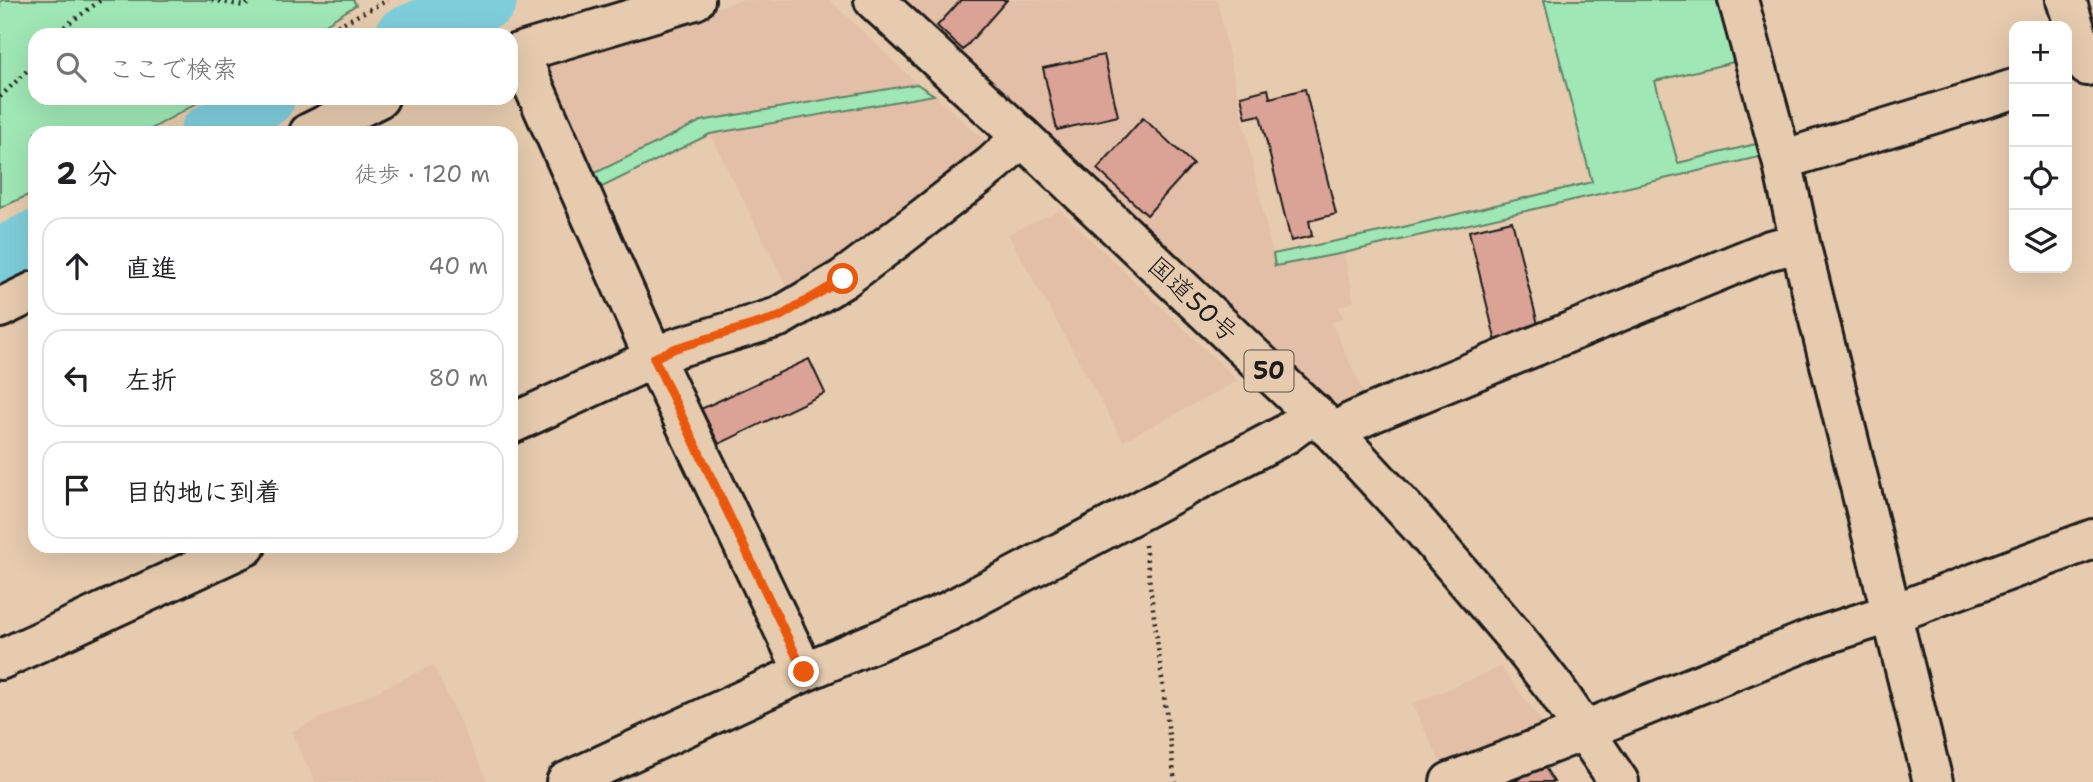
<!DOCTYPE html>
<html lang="ja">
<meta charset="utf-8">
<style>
body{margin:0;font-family:"Shantell Sans","Klee One",sans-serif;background:#f6f6f6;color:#202124}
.controls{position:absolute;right:21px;top:21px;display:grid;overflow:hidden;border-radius:14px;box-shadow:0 7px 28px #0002}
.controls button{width:63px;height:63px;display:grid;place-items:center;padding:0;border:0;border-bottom:2px solid #e0e0e0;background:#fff;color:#202124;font:35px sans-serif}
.stop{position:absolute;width:21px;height:21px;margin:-16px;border:5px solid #ea580c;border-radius:50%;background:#fff}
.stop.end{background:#ea580c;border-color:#fff;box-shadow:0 2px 7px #0008}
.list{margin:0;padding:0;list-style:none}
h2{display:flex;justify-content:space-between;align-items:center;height:91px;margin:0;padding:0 28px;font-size:30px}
h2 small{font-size:23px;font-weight:400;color:#757577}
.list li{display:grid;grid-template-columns:46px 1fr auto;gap:21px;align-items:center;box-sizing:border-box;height:98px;margin:0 14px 14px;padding:0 14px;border:2px solid #e0e0e0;border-radius:21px}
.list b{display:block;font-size:26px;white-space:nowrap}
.list em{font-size:23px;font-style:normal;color:#757577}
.icon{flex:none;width:38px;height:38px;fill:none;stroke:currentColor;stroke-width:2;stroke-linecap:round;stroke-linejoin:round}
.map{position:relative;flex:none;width:2093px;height:782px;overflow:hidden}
.search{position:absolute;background:#fff;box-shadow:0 7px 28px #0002;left:28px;top:28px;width:490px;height:77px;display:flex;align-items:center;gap:18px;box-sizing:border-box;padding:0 24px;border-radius:21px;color:#757577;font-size:26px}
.panel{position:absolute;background:#fff;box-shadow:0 7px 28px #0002;left:28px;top:126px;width:490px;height:427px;border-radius:21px}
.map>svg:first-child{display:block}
</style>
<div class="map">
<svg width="2093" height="782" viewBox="0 0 2093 782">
<rect width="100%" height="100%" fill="#e6cbae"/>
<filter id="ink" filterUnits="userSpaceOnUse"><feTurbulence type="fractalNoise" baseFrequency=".0143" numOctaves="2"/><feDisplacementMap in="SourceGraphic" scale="14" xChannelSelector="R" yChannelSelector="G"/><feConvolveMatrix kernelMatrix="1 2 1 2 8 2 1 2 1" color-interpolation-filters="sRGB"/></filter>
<g filter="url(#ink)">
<path fill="#e3bfa7" d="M 743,0 L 830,0 L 917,84 L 701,121 L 593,174 L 541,58 Z
M 902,0 L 1217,0 L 1275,266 L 1344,253 L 1354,301 L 1339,307 L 1343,318 L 1332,323 L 1368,403 L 1339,413 L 1083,165 Z
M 934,95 L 987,143 L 980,154 L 791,295 L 710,134 Z
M 1060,210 L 1238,381 L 1123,441 L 1008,234 Z
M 433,665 L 488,782 L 315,782 L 291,732 Z
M 1501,667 L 1546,728 L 1445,771 L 1412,704 Z"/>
<path fill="#9fe7b5" stroke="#5e8268" stroke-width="2" d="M 3,0 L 353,0 L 356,5 L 308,35 L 35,35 L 35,98 L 206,98 L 144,133 L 35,133 L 35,192 L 0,208 L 0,2 Z
M 1544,0 L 1722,0 L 1738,61 L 1655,81 L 1678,163 L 1760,143 L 1763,156 L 1344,253 L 1275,266 L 1273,254 L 1399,228 L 1592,182 Z
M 917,84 L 934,95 L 710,134 L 594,191 L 593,174 L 701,121 Z"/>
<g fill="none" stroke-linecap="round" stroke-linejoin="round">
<path stroke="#7ecddb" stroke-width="56" d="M 403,35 L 489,0
M 208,133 L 267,98
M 0,256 L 35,238"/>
</g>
<path fill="#dba296" stroke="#1c1c1c" stroke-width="2" d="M 961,0 L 1007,0 L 963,50 L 937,26 Z
M 1104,55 L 1118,116 L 1057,130 L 1043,68 Z
M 1268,89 L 1270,98 L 1305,89 L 1336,214 L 1309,221 L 1312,236 L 1291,241 L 1260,115 L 1246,118 L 1241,96 Z
M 1143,118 L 1193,164 L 1147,215 L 1097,169 Z
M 1512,221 L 1540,332 L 1496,342 L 1469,231 Z
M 809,359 L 825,393 L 719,444 L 701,409 Z
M 1543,764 L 1554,782 L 1514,782 Z"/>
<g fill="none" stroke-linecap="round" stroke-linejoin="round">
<defs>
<path id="minor" d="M 1738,0 L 1782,160 L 1800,243 L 1933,782
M 2066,0 L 2087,66
M 519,53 L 654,358 L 804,672
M 511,55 L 695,0
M 309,133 L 379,98
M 1782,160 L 2014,89
M 0,308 L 35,291
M 511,424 L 676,348 L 779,317 L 843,279 L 895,240 L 992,165 L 1022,137
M 1335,434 L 1350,423 L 1372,413 L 1770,250 L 1800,243
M 0,660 L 246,546
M 566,782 L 804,672 L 947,612 L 1286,434 L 1314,413
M 1450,782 L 1555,742 L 1817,637 L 1908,608 L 2093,539"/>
<path id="highway" d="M 874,0 L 1022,137 L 1335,434 L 1421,527 L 1514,636 L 1555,688 L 1619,782"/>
</defs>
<use href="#minor" stroke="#1c1c1c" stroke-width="44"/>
<use href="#highway" stroke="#1c1c1c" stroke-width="44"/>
<path stroke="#1c1c1c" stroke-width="4.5" stroke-dasharray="2 5" stroke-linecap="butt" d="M 212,0 L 244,6 L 254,0
M 53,35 L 101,0
M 319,35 L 388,0
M 0,97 L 35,63
M 1145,545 L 1175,782"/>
<use href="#minor" stroke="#e6cbae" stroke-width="38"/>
<use href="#highway" stroke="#e6cbae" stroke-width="38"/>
</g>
</g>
<g fill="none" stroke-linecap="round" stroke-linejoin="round" filter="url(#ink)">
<path stroke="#ea580c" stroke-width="9" d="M 804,672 L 654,358 L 676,348 L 779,317 L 843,279"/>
</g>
<g text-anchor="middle" stroke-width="6" stroke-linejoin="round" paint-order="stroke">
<rect fill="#e6cbae" stroke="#595048" stroke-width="2" x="1244.5" y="350.5" width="49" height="41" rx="5"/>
<g font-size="24" font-weight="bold" fill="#1c1c1c">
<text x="1269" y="379">50</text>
</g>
<g font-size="26" fill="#1c1c1c" stroke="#e6cbae">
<text transform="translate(1193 299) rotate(43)" y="9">国道50号</text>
</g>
</g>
</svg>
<div class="controls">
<button>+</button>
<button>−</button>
<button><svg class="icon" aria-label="locate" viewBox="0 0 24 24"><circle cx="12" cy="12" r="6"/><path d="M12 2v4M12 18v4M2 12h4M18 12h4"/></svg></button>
<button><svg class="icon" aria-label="layers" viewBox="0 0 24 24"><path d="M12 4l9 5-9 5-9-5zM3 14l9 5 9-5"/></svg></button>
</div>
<div class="stop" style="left:843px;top:279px"></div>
<div class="stop end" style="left:804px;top:672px"></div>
<div class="search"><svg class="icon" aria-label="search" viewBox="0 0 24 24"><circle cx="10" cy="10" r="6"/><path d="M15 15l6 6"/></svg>ここで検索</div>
<section class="panel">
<h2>2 分<small>徒歩 · 120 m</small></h2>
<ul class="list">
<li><svg class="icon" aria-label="ahead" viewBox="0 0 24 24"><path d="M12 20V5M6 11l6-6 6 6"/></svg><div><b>直進</b></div><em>40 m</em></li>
<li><svg class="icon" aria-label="left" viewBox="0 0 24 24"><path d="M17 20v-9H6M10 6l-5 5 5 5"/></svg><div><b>左折</b></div><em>80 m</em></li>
<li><svg class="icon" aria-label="arrive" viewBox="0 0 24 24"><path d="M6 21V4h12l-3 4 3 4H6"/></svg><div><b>目的地に到着</b></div></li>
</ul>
</section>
</div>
